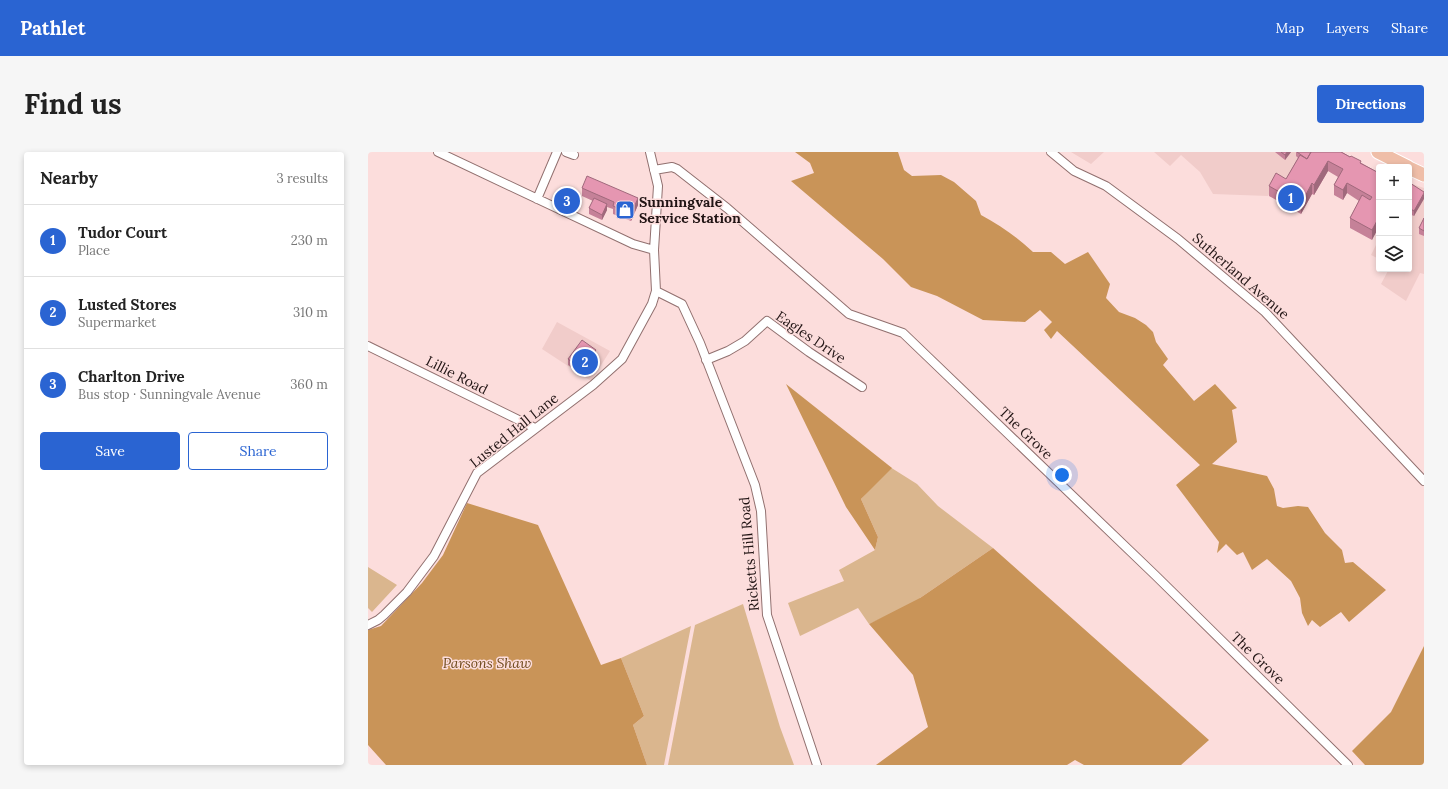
<!DOCTYPE html>
<meta charset="utf-8">
<style>
body{margin:0;font-family:Lora,serif;background:#f6f6f6;color:#222}
.controls{position:absolute;right:12px;top:12px;display:grid;overflow:hidden;border-radius:4px;box-shadow:0 2px 6px #0003}
.controls button{width:36px;height:36px;display:grid;place-items:center;padding:0;border:0;border-bottom:1px solid #e0e0e0;background:#fff;color:#222;font:20px sans-serif}
.you{position:absolute;left:694px;top:323px;width:14px;height:14px;margin:-10px;border:3px solid #fff;border-radius:50%;background:#1a73e8;box-shadow:0 0 0 6px #1a73e833}
.badge{display:grid;place-items:center;width:26px;height:26px;border-radius:50%;background:#2a64d2;color:#fff;font-size:13px;font-weight:700}
.pin{position:absolute;translate:-50% -50%;border:2px solid #fff;box-shadow:0 1px 4px #0006}
.list{margin:0;padding:0;list-style:none}
h2{display:flex;justify-content:space-between;align-items:center;height:52px;margin:0;padding:0 16px;font-size:17px}
h2 small{font-size:13px;font-weight:400;color:#767676}
.list li{display:grid;grid-template-columns:26px 1fr auto;gap:12px;align-items:center;box-sizing:border-box;height:72px;padding:0 16px;border-top:1px solid #e0e0e0}
.list b{display:block;font-size:15px;white-space:nowrap}
.list p{margin:0;font-size:13px;white-space:nowrap;color:#767676}
.list em{font-size:13px;font-style:normal;color:#767676}
.actions{display:flex;gap:8px;padding:12px 16px}
.actions a{flex:1;padding:9px 0;border:1px solid #2a64d2;border-radius:4px;text-align:center;font-size:14px;color:#2a64d2}
.actions .main{background:#2a64d2;color:#fff}
.icon{flex:none;width:22px;height:22px;fill:none;stroke:currentColor;stroke-width:2;stroke-linecap:round;stroke-linejoin:round}
.map{position:relative;flex:none;width:1056px;height:613px;overflow:hidden;border-radius:4px}
header{display:flex;align-items:center;gap:24px;box-sizing:border-box;height:56px;padding:0 20px;background:#2a64d2;color:#fff}
header strong{font-size:19px}
nav{display:flex;gap:22px;margin-inline-start:auto;font-size:14px}
.intro{display:flex;align-items:center;justify-content:space-between;box-sizing:border-box;height:96px;padding:0 24px}
h1{margin:0;font-size:28px}
.button{padding:10px 18px;border-radius:4px;background:#2a64d2;color:#fff;font-size:14px;font-weight:700}
main{display:flex;gap:24px;padding:0 24px}
aside{flex:1;background:#fff;border-radius:4px;box-shadow:0 2px 6px #0003}
.map>svg:first-child{display:block}
</style>
<header>
<strong>Pathlet</strong>
<nav><a>Map</a><a>Layers</a><a>Share</a></nav>
</header>
<div class="intro"><h1>Find us</h1><a class="button">Directions</a></div>
<main>
<aside>
<h2>Nearby<small>3 results</small></h2>
<ul class="list">
<li><span class="badge">1</span><div><b>Tudor Court</b><p>Place</p></div><em>230 m</em></li>
<li><span class="badge">2</span><div><b>Lusted Stores</b><p>Supermarket</p></div><em>310 m</em></li>
<li><span class="badge">3</span><div><b>Charlton Drive</b><p>Bus stop · Sunningvale Avenue</p></div><em>360 m</em></li>
</ul>
<div class="actions"><a class="main">Save</a><a>Share</a></div>
</aside>
<div class="map">
<svg width="1056" height="613" viewBox="0 0 1056 613">
<rect width="100%" height="100%" fill="#fcdddc"/>
<path fill="#f1ccca" d="M 703,0 L 736,0 L 723,12 Z
M 786,0 L 952,0 L 918,35 L 908,30 L 900,44 L 845,42 L 832,20 L 813,3 L 802,14 Z
M 1041,31 L 1056,36 L 1056,122 L 1052,121 L 1038,149 L 1013,132 L 1021,117 L 1041,117 Z
M 1011,87 L 1011,107 L 1003,103 Z
M 189,170 L 242,199 L 223,229 L 174,197 Z"/>
<path fill="#dab68e" d="M 522,315 L 549,332 L 570,354 L 625,396 L 552,446 L 554,448 L 501,472 L 490,456 L 432,484 L 420,451 L 476,429 L 471,418 L 507,398 L 510,385 L 493,347 Z
M 0,415 L 29,433 L 4,460 L 0,456 Z
M 375,452 L 412,575 L 426,613 L 300,613 L 327,473 Z
M 323,474 L 296,613 L 279,613 L 265,573 L 276,564 L 253,506 Z"/>
<path fill="#c99458" d="M 427,0 L 530,0 L 536,18 L 544,24 L 573,23 L 586,30 L 608,49 L 613,63 C 632,73 649,85 665,100 L 683,100 L 697,112 L 720,100 L 742,132 L 738,146 L 751,160 L 767,166 L 778,173 L 785,180 L 788,190 L 800,207 L 795,213 L 826,249 L 847,232 L 869,256 L 864,258 L 869,290 L 844,312 L 899,324 L 906,337 L 909,354 L 915,356 L 930,354 L 940,355 L 957,381 L 974,398 L 977,411 L 985,410 L 1018,438 L 981,470 L 973,460 L 952,475 L 944,468 L 940,474 L 934,461 L 932,446 L 923,429 L 899,407 L 884,418 L 875,400 L 869,403 L 858,392 L 849,401 L 851,390 L 808,333 L 832,313 L 689,179 L 683,187 L 676,178 L 684,170 L 672,158 L 657,170 L 615,168 L 569,144 L 543,135 L 515,107 L 423,29 L 446,21 L 442,11 Z
M 418,232 L 524,316 L 493,347 L 510,385 L 507,398 L 478,355 Z
M 99,351 L 170,373 L 233,513 L 253,506 L 276,564 L 265,573 L 279,613 L 18,613 L 0,593 L 0,478 L 13,474 L 54,431 L 75,403 Z
M 625,396 L 841,588 L 813,613 L 716,613 L 707,608 L 699,613 L 508,613 L 560,575 L 545,523 L 501,472 L 552,446 Z
M 1056,494 L 1056,613 L 997,613 L 984,599 L 1023,560 Z"/>
<g fill="none" stroke-linecap="round" stroke-linejoin="round">
<defs>
<path id="street" d="M 70,0 L 265,92 L 286,98
M 198,0 L 206,3
M 683,0 L 706,19 L 738,34 L 810,87 L 897,160 L 1056,329
M 286,18 L 304,15 L 309,17 L 359,56 L 481,162 L 535,181 L 787,423 L 980,613
M 169,47 L 189,0
M 288,139 L 314,152 L 332,191 L 387,333 L 393,359 L 399,463 L 449,613
M 0,194 L 167,276
M 338,208 L 360,199 L 377,189 L 399,169 L 441,200 L 494,235
M 0,473 L 10,468 L 16,463 L 39,440 L 66,404 L 109,321 L 225,233 L 254,207 L 284,152 L 288,139 L 286,98 L 290,34 L 282,0"/>
<path id="primary" d="M 1010,0 L 1040,15
M 1041,16 L 1056,23"/>
</defs>
<use href="#street" stroke="#91706f" stroke-width="10"/>
<use href="#primary" stroke="#fff" stroke-width="15"/>
<use href="#street" stroke="#fff" stroke-width="8"/>
<use href="#primary" stroke="#efbea8" stroke-width="13"/>
</g>
<path fill="#c58198" d="M 907,0 L 923,0 L 917,8 Z
M 928,0 L 974,0 L 1011,21 L 1004,88 L 982,76 L 982,66 L 991,49 L 979,41 L 975,48 L 966,43 L 966,33 L 970,25 L 960,19 L 946,43 L 944,42 L 933,62 L 901,44 L 901,34 L 918,27 L 930,6 L 928,4 Z
M 1041,32 L 1056,40 L 1046,64 L 1041,62 Z
M 214,36 L 270,53 L 263,69 L 245,62 L 245,57 L 239,55 L 239,58 L 234,68 L 221,62 L 221,56 L 225,49 L 214,44 Z
M 1056,66 L 1056,84 L 1051,82 L 1051,76 Z
M 228,203 L 214,222 L 200,213 L 200,207 Z"/>
<path fill="#a0697c" d="M 919,0 L 923,0 L 917,8 L 917,3 Z
M 960,9 L 960,19 L 946,43 L 946,33 Z
M 944,31 L 944,42 L 933,62 L 933,52 Z
M 979,31 L 979,41 L 975,48 L 975,38 Z
M 1056,41 L 1056,47 L 1046,64 L 1046,59 Z
M 270,46 L 270,53 L 263,69 L 263,62 Z
M 239,52 L 239,58 L 234,68 L 234,63 Z
M 1011,65 L 1011,75 L 1004,88 L 1004,78 Z
M 228,198 L 228,203 L 214,222 L 214,217 Z"/>
<path fill="#e596b1" stroke="#a0697c" d="M 913,0 L 919,0 L 917,3 Z
M 929,0 L 943,0 L 939,7 Z
M 943,0 L 973,0 L 982,5 L 983,4 L 993,9 L 992,11 L 1011,21 L 1011,65 L 1004,78 L 982,66 L 994,43 L 1002,48 L 1004,45 L 979,31 L 975,38 L 966,33 L 975,17 L 960,9 L 946,33 L 944,31 L 933,52 L 901,34 L 908,21 L 918,27 L 932,3 L 939,7 Z
M 219,24 L 270,46 L 263,62 L 245,54 L 246,50 L 214,36 Z
M 1042,31 L 1056,40 L 1056,41 L 1046,59 L 1041,56 L 1041,32 Z
M 226,46 L 239,52 L 234,63 L 221,56 Z
M 1056,66 L 1056,79 L 1051,76 Z
M 214,188 L 228,198 L 214,217 L 200,207 Z"/>
<defs>
<symbol id="shop-square" viewBox="-11 -11 22 22"><rect x="-9" y="-9" width="18" height="18" rx="4" fill="#2a64d2" stroke="#fcdddc"/><path d="M-5-2.5h2.3a2.7 3.5 0 0 1 5.4 0H5L5.5 6h-11ZM-1.5-2.5h3a1.5 2.3 0 0 0-3 0Z" fill="#fff"/></symbol>
</defs>
<g fill-rule="evenodd">
<use href="#shop-square" x="246" y="47" width="22" height="22"/>
</g>
<g text-anchor="middle" stroke-width="3" stroke-linejoin="round" paint-order="stroke">
<g font-size="14" font-weight="bold" fill="#211414" stroke="#fcdddc" text-anchor="start">
<text x="271" y="55">Sunningvale<tspan x="271" dy="16">Service Station</tspan></text>
</g>
<g font-size="14" fill="#211414" stroke="#fcdddc">
<text transform="translate(873 124) rotate(41)" y="5">Sutherland Avenue</text>
<text transform="translate(443 185) rotate(34)" y="5">Eagles Drive</text>
<text transform="translate(89 223) rotate(27)" y="5">Lillie Road</text>
<text transform="translate(146 278) rotate(-39)" y="5">Lusted Hall Lane</text>
<text transform="translate(658 281) rotate(44)" y="5">The Grove</text>
<text transform="translate(381 402) rotate(-95)" y="5">Ricketts Hill Road</text>
<text transform="translate(890 506) rotate(44)" y="5">The Grove</text>
</g>
<g font-size="14" font-style="italic" fill="#714c1f" stroke="#fcdddc">
<text x="119" y="516">Parsons Shaw</text>
</g>
</g>
</svg>
<div class="controls">
<button>+</button>
<button>−</button>
<button><svg class="icon" aria-label="layers" viewBox="0 0 24 24"><path d="M12 4l9 5-9 5-9-5zM3 14l9 5 9-5"/></svg></button>
</div>
<div class="you"></div>
<div class="pin badge" style="left:923px;top:46px">1</div>
<div class="pin badge" style="left:217px;top:210px">2</div>
<div class="pin badge" style="left:199px;top:49px">3</div>
</div>
</main>
